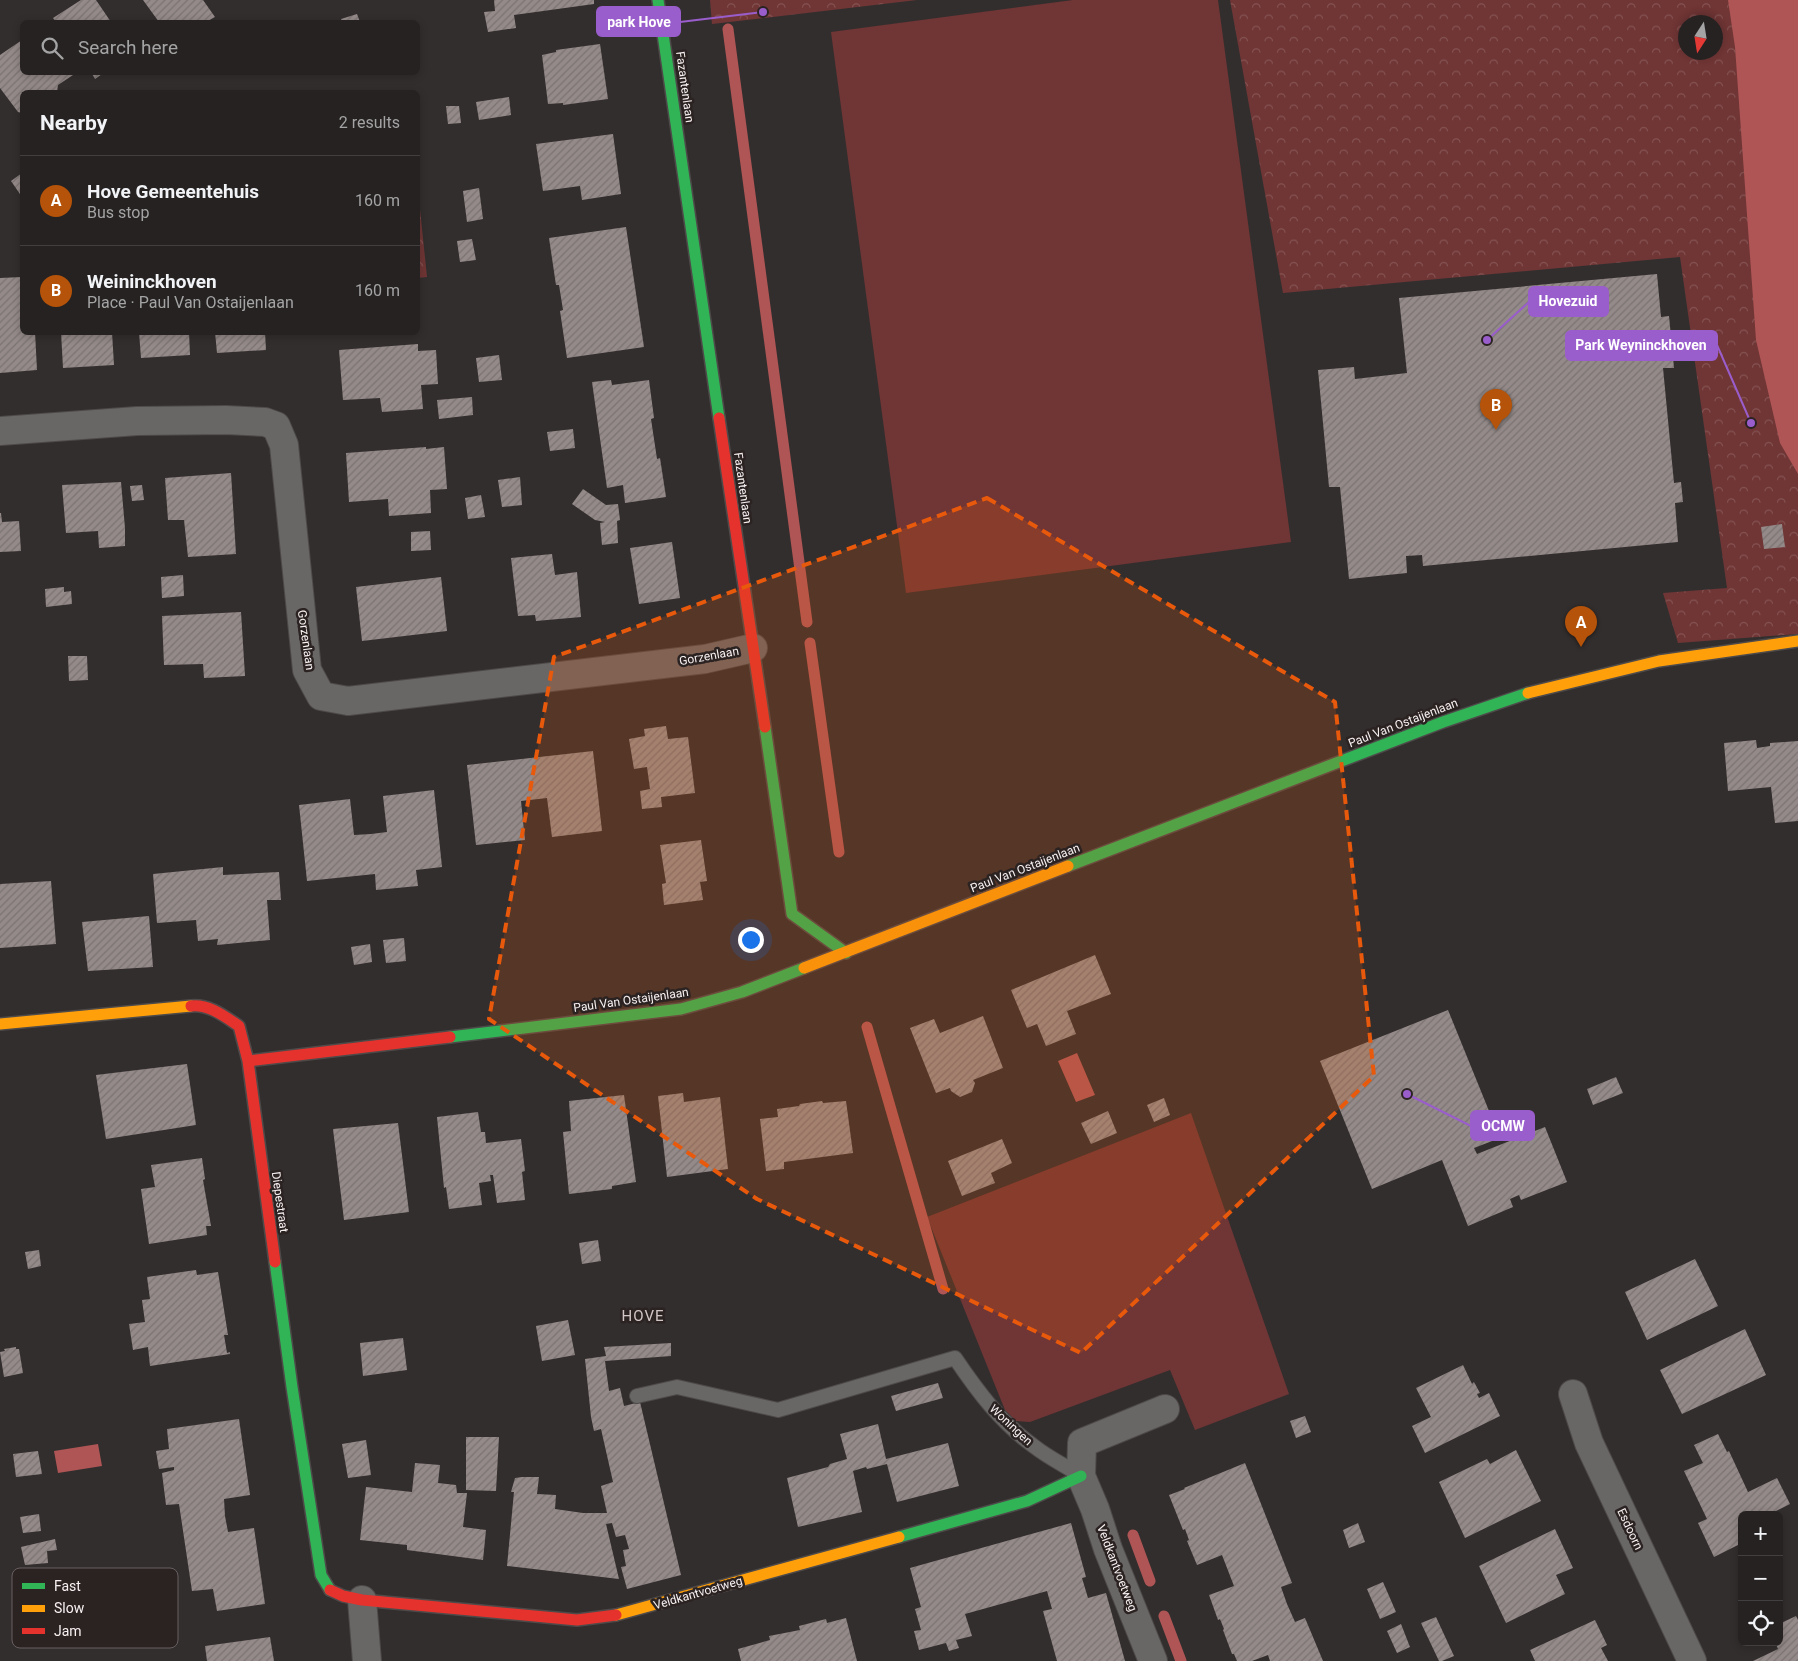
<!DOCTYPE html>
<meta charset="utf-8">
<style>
body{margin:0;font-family:Roboto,sans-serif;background:#322f2f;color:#f1f3f6}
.controls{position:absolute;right:15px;bottom:15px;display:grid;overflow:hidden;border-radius:8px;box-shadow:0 2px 8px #0003}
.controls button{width:45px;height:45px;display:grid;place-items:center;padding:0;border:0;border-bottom:1px solid #423f40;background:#262222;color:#f1f3f6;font:25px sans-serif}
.compass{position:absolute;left:1678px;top:15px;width:45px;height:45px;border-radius:50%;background:#262222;box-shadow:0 2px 8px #0003;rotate:192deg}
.you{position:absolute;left:750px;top:939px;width:18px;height:18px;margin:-12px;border:4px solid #fff;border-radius:50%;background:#1a73e8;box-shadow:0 0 0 8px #1a73e833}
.badge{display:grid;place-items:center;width:32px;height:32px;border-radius:50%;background:#b45309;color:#fff;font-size:16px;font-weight:700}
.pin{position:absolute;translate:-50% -41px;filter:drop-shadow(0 1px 2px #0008)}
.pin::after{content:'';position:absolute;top:26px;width:18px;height:15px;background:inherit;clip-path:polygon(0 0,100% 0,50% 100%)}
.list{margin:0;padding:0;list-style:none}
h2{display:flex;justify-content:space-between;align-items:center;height:65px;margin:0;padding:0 20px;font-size:21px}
h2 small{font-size:16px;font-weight:400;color:#a4a4a5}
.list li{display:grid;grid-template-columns:32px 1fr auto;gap:15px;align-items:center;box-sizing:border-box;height:90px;padding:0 20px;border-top:1px solid #423f40}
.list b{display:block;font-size:19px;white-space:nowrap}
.list p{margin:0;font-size:16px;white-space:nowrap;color:#a4a4a5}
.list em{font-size:16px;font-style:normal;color:#a4a4a5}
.icon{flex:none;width:28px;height:28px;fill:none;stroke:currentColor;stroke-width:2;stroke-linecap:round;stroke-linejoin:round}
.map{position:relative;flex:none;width:1798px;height:1661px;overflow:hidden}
.search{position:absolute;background:#262222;box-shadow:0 2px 8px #0003;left:20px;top:20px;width:400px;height:55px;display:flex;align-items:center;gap:12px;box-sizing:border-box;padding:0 18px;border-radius:8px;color:#a4a4a5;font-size:19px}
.panel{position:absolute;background:#262222;box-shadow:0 2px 8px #0003;left:20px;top:90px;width:400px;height:245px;border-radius:8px}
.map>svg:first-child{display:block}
</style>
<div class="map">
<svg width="1798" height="1661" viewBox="0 0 1798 1661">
<defs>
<pattern id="park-crowns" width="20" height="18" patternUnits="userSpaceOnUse" patternTransform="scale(1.25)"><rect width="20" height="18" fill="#703535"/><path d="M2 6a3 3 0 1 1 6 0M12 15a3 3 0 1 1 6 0" fill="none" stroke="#855353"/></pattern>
<pattern id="building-hatch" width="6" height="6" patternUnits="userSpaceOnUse" patternTransform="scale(1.25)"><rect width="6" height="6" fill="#948a89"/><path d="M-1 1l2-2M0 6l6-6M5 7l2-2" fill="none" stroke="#7a7372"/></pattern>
</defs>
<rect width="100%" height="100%" fill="#332e2e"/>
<path fill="#703535" d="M 1073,0 L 1218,0 L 1291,542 L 906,593 L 831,32 Z
M 1191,1113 L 1289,1394 L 1195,1430 L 1170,1370 L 1030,1422 L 1016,1421 L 1005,1410 L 927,1217 Z"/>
<path fill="url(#park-crowns)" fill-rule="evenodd" d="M 710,0 L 917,0 L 712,24 Z
M 1230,0 L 1798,0 L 1798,634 L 1678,643 L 1663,593 L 1727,588 L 1680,257 L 1283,293 ZM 1686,22 L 1716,22 L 1716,52 L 1686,52 Z
M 418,190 L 427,277 L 418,278 Z"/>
<path fill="#af5555" d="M 1728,0 L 1798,0 L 1798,474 L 1780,443 L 1756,340 L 1735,47 Z
M 1077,1053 L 1095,1095 L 1076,1102 L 1058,1061 Z
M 98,1444 L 102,1466 L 58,1473 L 54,1451 Z"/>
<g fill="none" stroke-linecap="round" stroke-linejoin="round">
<path stroke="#af5555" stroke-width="11" d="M 728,29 L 807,622
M 810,643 L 839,852
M 867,1027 L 943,1289
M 1133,1535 L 1150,1581
M 1164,1616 L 1181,1661"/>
</g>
<path fill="url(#building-hatch)" d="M 81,0 L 96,0 L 111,22 L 56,22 L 53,18 Z
M 143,0 L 203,0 L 215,17 L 206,22 L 159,22 Z
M 494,0 L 594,0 L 594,4 L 514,15 L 516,28 L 488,32 L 484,12 L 495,11 Z
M 357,14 L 360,22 L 342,22 L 341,19 Z
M 22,40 L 22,72 L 71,72 L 73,75 L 58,85 L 57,92 L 22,92 L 22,113 L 18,112 L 0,88 L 0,55 Z
M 600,44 L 608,99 L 563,105 L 563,103 L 548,104 L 542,55 L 556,52 L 556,50 Z
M 91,72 L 105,72 L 95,79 Z
M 509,97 L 511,115 L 479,120 L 476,102 Z
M 446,106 L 459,106 L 461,123 L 448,124 Z
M 613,134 L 621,194 L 582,200 L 580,186 L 543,191 L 536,144 Z
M 22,173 L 22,197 L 11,181 Z
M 479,188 L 483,219 L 467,222 L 463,191 Z
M 626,227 L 644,347 L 567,358 L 560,311 L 563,310 L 559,285 L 556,285 L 549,238 Z
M 472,239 L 476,260 L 460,262 L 457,241 Z
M 1657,274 L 1661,317 L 1669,316 L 1674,368 L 1663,368 L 1674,483 L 1681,482 L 1683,502 L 1675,503 L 1678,542 L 1423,566 L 1422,555 L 1406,556 L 1407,573 L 1349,579 L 1340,487 L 1329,487 L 1318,370 L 1354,367 L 1355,379 L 1407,373 L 1399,298 Z
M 22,277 L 22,332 L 35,332 L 37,370 L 0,373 L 0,278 Z
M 61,332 L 112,332 L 114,365 L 63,368 Z
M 139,332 L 189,332 L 190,355 L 141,358 Z
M 215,332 L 265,332 L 266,350 L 217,353 Z
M 418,344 L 418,351 L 436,350 L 438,384 L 421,385 L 423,409 L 382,412 L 380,398 L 343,400 L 339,350 Z
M 499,355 L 502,380 L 479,382 L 476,358 Z
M 611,380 L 612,385 L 649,380 L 654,418 L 651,419 L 657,459 L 660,458 L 666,497 L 625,503 L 623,485 L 607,488 L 592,382 Z
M 472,397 L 473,415 L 439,419 L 437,400 Z
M 573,429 L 575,448 L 550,451 L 547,432 Z
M 426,447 L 426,449 L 444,447 L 447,489 L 430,490 L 431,513 L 389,516 L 388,499 L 349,502 L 346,453 Z
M 231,473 L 236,554 L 188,557 L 184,520 L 168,520 L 165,478 Z
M 520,477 L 522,505 L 502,507 L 498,480 Z
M 121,482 L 125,528 L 125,546 L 99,548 L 98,531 L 66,533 L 62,485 Z
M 142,485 L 144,500 L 132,501 L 130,486 Z
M 583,489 L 606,505 L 618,504 L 620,520 L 617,521 L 618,543 L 602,545 L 600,523 L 605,522 L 595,520 L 572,504 Z
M 481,495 L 485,517 L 468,519 L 465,498 Z
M 0,513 L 1,513 L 2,522 L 19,521 L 21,551 L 0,552 Z
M 1782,524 L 1785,547 L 1764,549 L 1761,527 Z
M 430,531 L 431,550 L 411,551 L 411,532 Z
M 672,542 L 680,598 L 639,604 L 630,548 Z
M 552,554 L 555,575 L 577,572 L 581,617 L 536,621 L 535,615 L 518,616 L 511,558 Z
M 183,575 L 184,596 L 162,598 L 161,577 Z
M 441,577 L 447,631 L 362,641 L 356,587 Z
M 64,587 L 64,592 L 71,591 L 72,604 L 46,607 L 45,589 Z
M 241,612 L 245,676 L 204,678 L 203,664 L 164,665 L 162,616 Z
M 68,656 L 87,656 L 88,680 L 69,681 Z
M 666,726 L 668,739 L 688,737 L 695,793 L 661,797 L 662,807 L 642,809 L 640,791 L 650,789 L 647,767 L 634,769 L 629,739 L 645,736 L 644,729 Z
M 1756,740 L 1757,748 L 1770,746 L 1770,743 L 1798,741 L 1798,821 L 1775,823 L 1771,787 L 1728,791 L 1724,743 Z
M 593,751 L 602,831 L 552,837 L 547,798 L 521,801 L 525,840 L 476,845 L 467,765 Z
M 434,790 L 442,867 L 416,870 L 418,886 L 376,890 L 375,874 L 307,881 L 299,805 L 350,799 L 354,835 L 371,834 L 387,832 L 383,796 Z
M 701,840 L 707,881 L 700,882 L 703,900 L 664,905 L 662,884 L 666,883 L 660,845 Z
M 223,867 L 223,875 L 279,872 L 281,900 L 267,900 L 270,940 L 217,945 L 218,939 L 198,941 L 196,920 L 157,923 L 153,874 Z
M 51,881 L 56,944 L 0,948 L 0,884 Z
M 149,916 L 153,967 L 88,971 L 82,922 Z
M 404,938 L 406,961 L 386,963 L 383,940 Z
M 370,944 L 372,962 L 354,965 L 351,947 Z
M 1095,955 L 1111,994 L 1067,1011 L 1076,1034 L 1046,1046 L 1037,1024 L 1027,1028 L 1011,990 Z
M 1448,1010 L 1500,1138 L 1474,1148 L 1477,1154 L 1545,1127 L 1567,1182 L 1521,1200 L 1519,1195 L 1510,1199 L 1513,1207 L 1468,1226 L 1442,1160 L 1372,1189 L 1320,1061 Z
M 983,1016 L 1003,1068 L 973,1080 L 975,1083 L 972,1092 L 960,1097 L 951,1091 L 950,1088 L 936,1093 L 910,1028 L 934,1019 L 940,1033 Z
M 187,1064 L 196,1125 L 106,1139 L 96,1075 Z
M 1616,1077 L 1623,1093 L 1593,1105 L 1587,1089 Z
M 683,1093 L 684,1102 L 720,1097 L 728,1169 L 667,1177 L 658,1096 Z
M 624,1095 L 636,1182 L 612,1186 L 612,1189 L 569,1194 L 563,1132 L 571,1131 L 569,1101 Z
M 1164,1098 L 1170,1115 L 1154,1122 L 1147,1105 Z
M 822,1101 L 823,1103 L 846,1101 L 853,1153 L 784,1162 L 784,1169 L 766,1171 L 760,1119 L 778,1117 L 777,1109 L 799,1106 L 800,1104 Z
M 1108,1111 L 1117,1133 L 1091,1144 L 1081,1123 Z
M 478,1112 L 481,1132 L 485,1132 L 486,1143 L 521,1139 L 525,1171 L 522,1172 L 525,1200 L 497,1203 L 493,1175 L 490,1175 L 491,1181 L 479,1183 L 482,1205 L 449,1209 L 446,1187 L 444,1188 L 437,1117 Z
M 398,1123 L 409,1212 L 344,1220 L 333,1129 Z
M 1002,1139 L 1012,1163 L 991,1173 L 995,1183 L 962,1196 L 948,1161 Z
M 202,1158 L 205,1179 L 203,1180 L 211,1226 L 206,1226 L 207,1235 L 149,1244 L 141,1189 L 155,1187 L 151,1165 Z
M 598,1240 L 601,1261 L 582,1264 L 579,1243 Z
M 39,1250 L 41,1266 L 28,1269 L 25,1252 Z
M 1695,1259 L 1718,1306 L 1647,1340 L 1625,1292 Z
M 196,1270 L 197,1275 L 218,1272 L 228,1335 L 224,1335 L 227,1353 L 230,1352 L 230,1354 L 150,1366 L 148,1347 L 133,1350 L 129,1324 L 145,1322 L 142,1300 L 150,1299 L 147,1277 Z
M 568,1320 L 575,1355 L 542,1361 L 536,1326 Z
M 1745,1329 L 1766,1375 L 1682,1414 L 1660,1370 Z
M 403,1338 L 407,1370 L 363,1376 L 360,1343 Z
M 671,1343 L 671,1356 L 605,1361 L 609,1391 L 620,1388 L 624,1406 L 640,1402 L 681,1575 L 627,1589 L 621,1567 L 626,1566 L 623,1550 L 629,1549 L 625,1535 L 616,1537 L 612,1523 L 606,1524 L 619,1579 L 507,1566 L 514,1492 L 511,1492 L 515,1478 L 522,1477 L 539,1477 L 537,1494 L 556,1495 L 555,1509 L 583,1513 L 607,1513 L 601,1486 L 613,1482 L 601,1429 L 594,1431 L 591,1417 L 585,1359 L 606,1356 L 604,1347 Z
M 16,1347 L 16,1349 L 19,1349 L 23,1373 L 4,1377 L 0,1352 L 5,1351 L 4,1349 Z
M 1463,1365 L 1472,1384 L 1474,1382 L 1480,1393 L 1477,1394 L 1479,1398 L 1489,1393 L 1500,1416 L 1425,1453 L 1412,1426 L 1431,1417 L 1416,1388 Z
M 938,1383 L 943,1398 L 896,1411 L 891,1396 Z
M 1305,1416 L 1311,1432 L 1296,1438 L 1290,1421 Z
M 239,1419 L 250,1495 L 224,1499 L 225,1516 L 228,1532 L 254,1528 L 265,1604 L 217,1611 L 213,1589 L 192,1591 L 179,1504 L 166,1505 L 162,1473 L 174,1470 L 174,1467 L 159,1469 L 156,1451 L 169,1449 L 167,1429 Z
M 878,1424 L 886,1459 L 948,1443 L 959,1486 L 897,1502 L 887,1464 L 867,1469 L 866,1467 L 853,1471 L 862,1512 L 798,1527 L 787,1478 L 828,1467 L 830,1464 L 847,1459 L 840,1434 Z
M 1718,1434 L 1727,1452 L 1729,1451 L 1748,1492 L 1777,1478 L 1790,1504 L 1768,1515 L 1742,1515 L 1742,1543 L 1714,1557 L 1698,1523 L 1707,1519 L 1684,1471 L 1703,1463 L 1694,1445 Z
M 466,1437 L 499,1437 L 496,1491 L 466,1490 Z
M 366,1440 L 371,1475 L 348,1478 L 342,1444 Z
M 1516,1450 L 1541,1501 L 1465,1538 L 1439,1482 L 1487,1459 L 1490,1464 Z
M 38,1451 L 42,1474 L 16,1477 L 13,1454 Z
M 415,1463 L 440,1465 L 438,1483 L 456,1485 L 457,1493 L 467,1493 L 463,1527 L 486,1530 L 483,1560 L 407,1550 L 407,1545 L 360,1540 L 366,1487 L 412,1492 Z
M 1245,1463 L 1292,1583 L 1281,1587 L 1287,1604 L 1295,1622 L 1305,1618 L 1323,1661 L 1270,1661 L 1268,1655 L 1252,1661 L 1237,1661 L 1234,1654 L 1232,1654 L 1223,1630 L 1224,1629 L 1220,1619 L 1218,1620 L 1209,1595 L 1234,1586 L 1222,1555 L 1197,1565 L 1187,1541 L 1189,1540 L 1185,1529 L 1183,1530 L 1169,1495 L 1185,1489 L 1184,1488 Z
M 39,1514 L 41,1531 L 23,1533 L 20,1517 Z
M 1071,1523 L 1086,1577 L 1082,1578 L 1088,1598 L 1106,1593 L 1125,1661 L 1057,1661 L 1043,1611 L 1052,1609 L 1047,1591 L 965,1614 L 972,1636 L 956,1640 L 959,1648 L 949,1651 L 946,1643 L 919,1650 L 914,1631 L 921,1630 L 915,1609 L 921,1607 L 910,1568 Z
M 1358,1523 L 1365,1542 L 1349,1548 L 1343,1530 Z
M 1555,1529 L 1573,1568 L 1556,1575 L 1565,1594 L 1506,1623 L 1479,1566 Z
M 55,1539 L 57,1550 L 47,1551 L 48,1563 L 25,1565 L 21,1547 Z
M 1383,1582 L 1396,1612 L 1380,1619 L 1367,1589 Z
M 1796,1616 L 1798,1620 L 1798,1661 L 1753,1661 L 1778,1649 L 1775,1642 L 1779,1642 L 1779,1624 Z
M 1436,1617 L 1454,1656 L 1442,1661 L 1439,1661 L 1421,1623 Z
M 846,1618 L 857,1661 L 741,1661 L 738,1649 L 770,1640 L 769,1636 L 800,1630 L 799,1626 L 826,1619 L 827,1623 Z
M 1595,1620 L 1607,1645 L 1601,1648 L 1608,1661 L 1535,1661 L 1530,1650 Z
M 1401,1624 L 1410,1647 L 1397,1653 L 1387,1631 Z
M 270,1637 L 274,1661 L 207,1661 L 205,1646 Z"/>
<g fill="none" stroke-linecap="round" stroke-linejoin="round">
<defs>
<path id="lane" d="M 637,1396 L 677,1387 L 778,1410 L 955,1358 C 978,1392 1001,1423 1035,1447 C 1049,1458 1066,1466 1081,1476"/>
<path id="street" d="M 0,431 L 137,421 L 226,420 L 265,422 L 276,426 L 284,445 L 307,670 L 321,696 L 348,701 L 705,659 L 753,648
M 1573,1394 L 1589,1443 L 1692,1661
M 362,1600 L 367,1661
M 1153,1661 L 1108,1549 L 1095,1509 L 1081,1476 L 1082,1443 L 1165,1409"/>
<path id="fast" d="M 658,0 L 719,418
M 765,727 L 792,914 L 846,953
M 1068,866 L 1443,722 L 1528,693
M 450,1037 L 681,1009 L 742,992 L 804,968
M 275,1262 L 292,1387 L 321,1575 L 330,1590
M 899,1537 L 1027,1501 L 1081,1476"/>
<path id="slow" d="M 1528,693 L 1659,661 L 1798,641
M 804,968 L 1068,866
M 0,1024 L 191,1006
M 616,1615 L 899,1537"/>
<path id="jam" d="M 719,418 L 765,727
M 191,1006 C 209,1004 224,1016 239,1026 L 248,1061 L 275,1262
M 248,1061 L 450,1037
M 330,1590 L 343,1596 L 362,1600 L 577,1620 L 616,1615"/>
</defs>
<use href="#lane" stroke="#4e4a4a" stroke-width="16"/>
<use href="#street" stroke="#4e4a4a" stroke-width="30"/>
<use href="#fast" stroke="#4e4a4a" stroke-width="14"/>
<use href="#slow" stroke="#4e4a4a" stroke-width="14"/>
<use href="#jam" stroke="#4e4a4a" stroke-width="14"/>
<use href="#lane" stroke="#696666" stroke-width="14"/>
<use href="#street" stroke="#696666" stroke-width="28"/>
<use href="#fast" stroke="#30b455" stroke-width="11"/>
<use href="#slow" stroke="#ff9f0a" stroke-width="11"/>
<use href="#jam" stroke="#e5322d" stroke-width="11"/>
</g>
<path fill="#e8590c" fill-opacity="0.2" stroke="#e8590c" stroke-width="4" stroke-dasharray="10 6" stroke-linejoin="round" d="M 987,498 L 1335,702 L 1374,1076 L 1081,1353 L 757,1199 L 489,1019 L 554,657 Z"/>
<g text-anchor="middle" stroke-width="5" stroke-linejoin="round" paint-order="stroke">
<g font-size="12" fill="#f7f1f1" stroke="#2b2222">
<text transform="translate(685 87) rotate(82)" y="4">Fazantenlaan</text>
<text transform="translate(743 488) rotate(82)" y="4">Fazantenlaan</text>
<text transform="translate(306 640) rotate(82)" y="4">Gorzenlaan</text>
<text transform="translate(709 656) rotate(-10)" y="4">Gorzenlaan</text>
<text transform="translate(1403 723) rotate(-21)" y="4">Paul Van Ostaijenlaan</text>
<text transform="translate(1025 868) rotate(-21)" y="4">Paul Van Ostaijenlaan</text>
<text transform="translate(631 1000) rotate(-8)" y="4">Paul Van Ostaijenlaan</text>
<text transform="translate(280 1202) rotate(82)" y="4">Diepestraat</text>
<text transform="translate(1011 1425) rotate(43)" y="4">Woningen</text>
<text transform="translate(1630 1529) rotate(65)" y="4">Esdoorn</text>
<text transform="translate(1117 1568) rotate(69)" y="4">Veldkantvoetweg</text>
<text transform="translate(698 1593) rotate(-16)" y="4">Veldkantvoetweg</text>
</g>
<g font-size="15" letter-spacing="1" fill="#d2c7c6" stroke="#2b2222">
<text x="643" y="1321">HOVE</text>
</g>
</g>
<rect x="12" y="1568" width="166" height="80" rx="8" fill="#2b2222" stroke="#686060" stroke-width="1"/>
<rect x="22" y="1583" width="23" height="6" fill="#30b455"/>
<rect x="22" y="1605" width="23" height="7" fill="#ff9f0a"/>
<rect x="22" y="1628" width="23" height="6" fill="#e5322d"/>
<g font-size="14" fill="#f7f1f1">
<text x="54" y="1591">Fast</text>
<text x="54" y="1613">Slow</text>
<text x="54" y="1636">Jam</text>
</g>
<path fill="none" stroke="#9a5dcc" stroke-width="2" d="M763 12L680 22M1487 340L1529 302M1751 423L1717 345M1407 1094L1471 1126"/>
<g fill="#9a5dcc" stroke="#2b2222" stroke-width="2">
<circle cx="763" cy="12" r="5"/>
<circle cx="1487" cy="340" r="5"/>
<circle cx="1751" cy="423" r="5"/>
<circle cx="1407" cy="1094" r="5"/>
</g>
<g fill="#9a5dcc" stroke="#9a5dcc" stroke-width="2">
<rect x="597" y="7" width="83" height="29" rx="5"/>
<rect x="1529" y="287" width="79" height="29" rx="5"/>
<rect x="1566" y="331" width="151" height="29" rx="5"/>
<rect x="1471" y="1111" width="63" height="29" rx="5"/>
</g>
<g font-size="14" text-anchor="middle" font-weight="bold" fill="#fff">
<text x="639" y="27">park Hove</text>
<text x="1568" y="306">Hovezuid</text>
<text x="1641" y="350">Park Weyninckhoven</text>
<text x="1503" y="1131">OCMW</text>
</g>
</svg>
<div class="controls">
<button>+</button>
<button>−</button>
<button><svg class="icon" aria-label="locate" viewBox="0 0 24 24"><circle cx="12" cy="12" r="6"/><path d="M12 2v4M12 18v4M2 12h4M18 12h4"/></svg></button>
</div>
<svg class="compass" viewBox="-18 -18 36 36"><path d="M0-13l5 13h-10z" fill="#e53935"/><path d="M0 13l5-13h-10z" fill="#a4a4a5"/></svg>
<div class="you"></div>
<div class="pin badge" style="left:1581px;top:647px">A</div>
<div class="pin badge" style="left:1496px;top:430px">B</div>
<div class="search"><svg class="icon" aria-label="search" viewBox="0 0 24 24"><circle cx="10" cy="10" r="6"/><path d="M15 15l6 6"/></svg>Search here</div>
<section class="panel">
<h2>Nearby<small>2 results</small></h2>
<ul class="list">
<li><span class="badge">A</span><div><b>Hove Gemeentehuis</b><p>Bus stop</p></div><em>160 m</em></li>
<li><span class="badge">B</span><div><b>Weininckhoven</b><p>Place · Paul Van Ostaijenlaan</p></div><em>160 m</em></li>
</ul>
</section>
</div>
